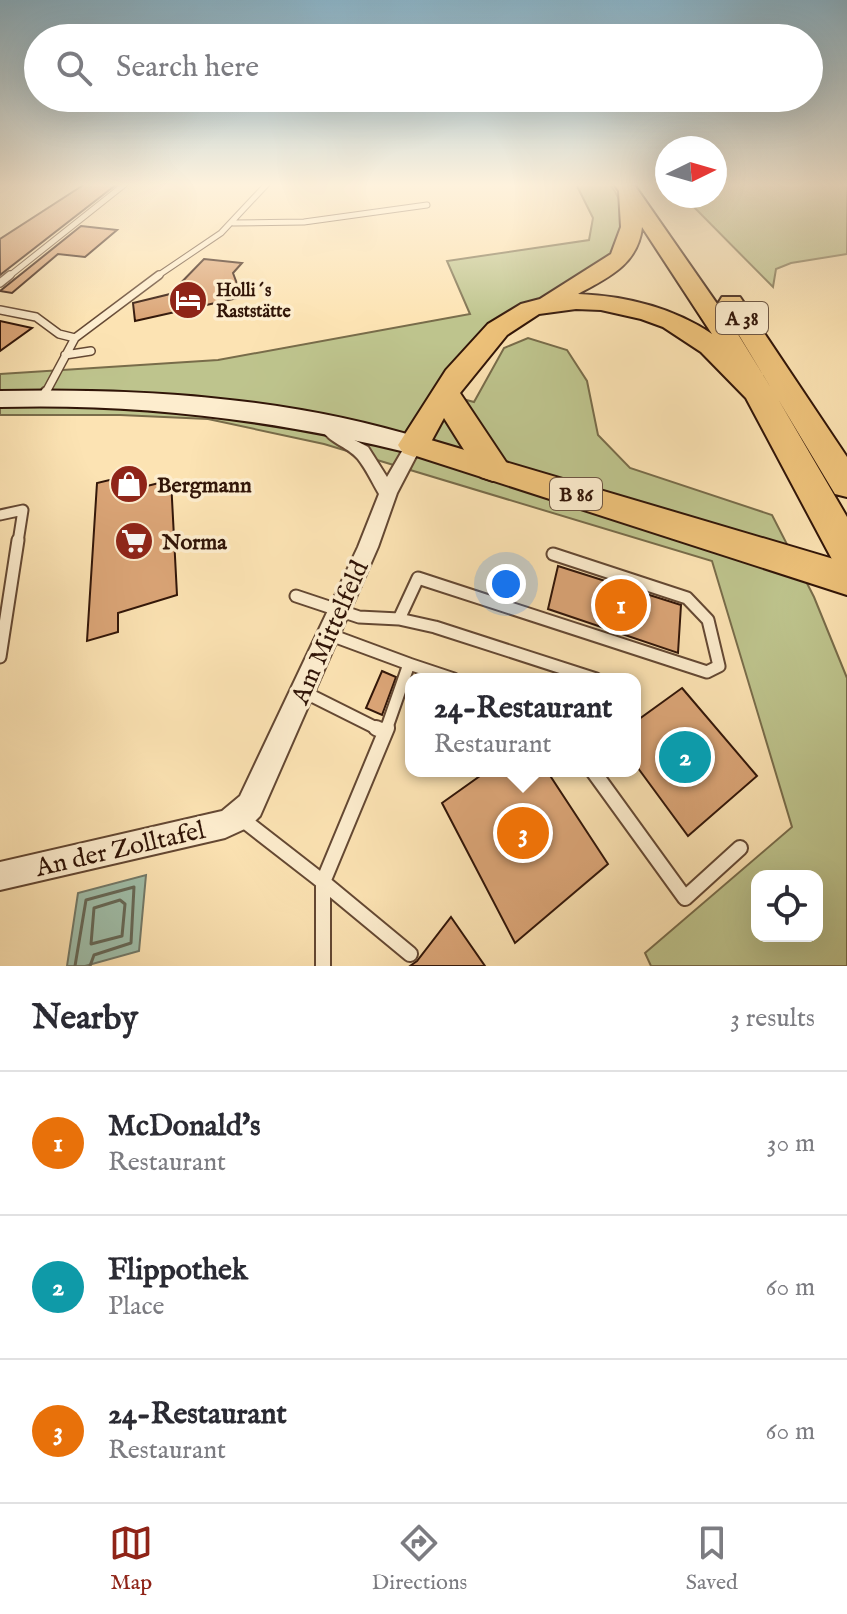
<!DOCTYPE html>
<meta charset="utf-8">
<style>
body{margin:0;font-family:"IM FELL English",serif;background:#f2f2f3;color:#2b2b33}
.controls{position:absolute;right:24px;bottom:24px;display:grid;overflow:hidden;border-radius:16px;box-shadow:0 8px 32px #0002}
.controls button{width:72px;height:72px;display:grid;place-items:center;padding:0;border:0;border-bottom:2px solid #e1e1e2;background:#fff;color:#2b2b33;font:40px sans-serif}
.compass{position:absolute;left:655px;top:136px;width:72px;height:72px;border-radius:50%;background:#fff;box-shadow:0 8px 32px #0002;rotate:85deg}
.you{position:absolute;left:506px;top:584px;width:28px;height:28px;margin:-20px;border:6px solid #fff;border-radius:50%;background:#1a73e8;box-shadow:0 0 0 12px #1a73e833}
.badge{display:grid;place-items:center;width:52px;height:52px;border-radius:50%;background:#8f2418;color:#fff;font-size:26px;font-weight:700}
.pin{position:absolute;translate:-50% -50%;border:4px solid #fff;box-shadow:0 2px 8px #0006}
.popup{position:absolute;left:405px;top:673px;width:236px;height:104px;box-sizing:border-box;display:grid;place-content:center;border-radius:16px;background:#fff;filter:drop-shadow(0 2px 6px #0005);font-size:26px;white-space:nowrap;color:#7c7c81}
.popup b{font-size:30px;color:#2b2b33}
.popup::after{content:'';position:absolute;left:50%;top:100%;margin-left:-16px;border:16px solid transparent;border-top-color:#fff}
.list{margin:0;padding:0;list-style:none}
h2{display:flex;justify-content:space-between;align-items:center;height:104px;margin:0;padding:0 32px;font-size:34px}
h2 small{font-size:26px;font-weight:400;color:#7c7c81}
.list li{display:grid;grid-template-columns:52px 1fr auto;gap:24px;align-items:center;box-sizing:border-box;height:144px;padding:0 32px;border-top:2px solid #e1e1e2}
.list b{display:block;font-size:30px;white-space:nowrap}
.list p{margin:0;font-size:26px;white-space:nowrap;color:#7c7c81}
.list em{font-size:26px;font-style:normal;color:#7c7c81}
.icon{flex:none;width:44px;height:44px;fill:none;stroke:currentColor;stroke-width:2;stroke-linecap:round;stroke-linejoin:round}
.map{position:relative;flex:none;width:847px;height:966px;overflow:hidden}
.search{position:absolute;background:#fff;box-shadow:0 8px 32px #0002;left:24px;right:24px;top:24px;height:88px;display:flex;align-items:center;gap:20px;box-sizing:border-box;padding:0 28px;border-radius:44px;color:#7c7c81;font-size:30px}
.sheet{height:536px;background:#fff}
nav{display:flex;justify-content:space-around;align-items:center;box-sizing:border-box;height:112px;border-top:2px solid #e1e1e2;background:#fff;font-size:22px;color:#7c7c81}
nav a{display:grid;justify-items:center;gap:4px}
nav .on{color:#8f2418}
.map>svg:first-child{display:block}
</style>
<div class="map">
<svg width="847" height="966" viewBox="0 0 847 966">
<rect width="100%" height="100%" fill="#fce3b3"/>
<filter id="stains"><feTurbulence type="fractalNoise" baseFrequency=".0025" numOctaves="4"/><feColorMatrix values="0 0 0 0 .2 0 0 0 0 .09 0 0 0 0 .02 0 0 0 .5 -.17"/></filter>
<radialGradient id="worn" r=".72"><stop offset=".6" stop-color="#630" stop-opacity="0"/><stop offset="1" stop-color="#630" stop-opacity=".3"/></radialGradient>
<path fill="#bec48d" stroke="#786c4a" stroke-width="2" fill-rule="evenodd" d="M 576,184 L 610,184 C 630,212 623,222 616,253 L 544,298 L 512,310 L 494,321 L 433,391 L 474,402 L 504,348 L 528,338 L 567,350 L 587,381 L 598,435 L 630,468 L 772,515 L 814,597 L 847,678 L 847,966 L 651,966 L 645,953 L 792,827 L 712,561 L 324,444 L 208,419 L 120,415 L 0,415 L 0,374 L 218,360 L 470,314 L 447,261 L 589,240 L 593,218 ZM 757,876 L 817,876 L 817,936 L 757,936 Z
M 715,184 L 847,184 L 847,254 L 791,263 L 776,269 L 773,287 L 683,196 L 715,196 Z"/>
<path fill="#a0bea9" stroke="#747a69" stroke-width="2" d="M 146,875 L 139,951 L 85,966 L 67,966 L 78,893 Z"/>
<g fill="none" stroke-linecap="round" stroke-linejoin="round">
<path stroke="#686a58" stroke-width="3" d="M 120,900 L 125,904 L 122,936 L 91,944 L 94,908 Z
M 75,966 L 86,900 L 134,887 L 131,943 L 94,955 L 90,966"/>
</g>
<path fill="#dba577" stroke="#311508" stroke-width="2" d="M 85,184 L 117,184 L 0,275 L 0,239 Z
M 81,226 L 117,230 L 85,257 L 58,254 L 12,293 L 0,291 Z
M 204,259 L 242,263 L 233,273 L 242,297 L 135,321 L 133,303 L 170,294 Z
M 0,321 L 32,328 L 0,351 Z
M 143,472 L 143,487 L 171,480 L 177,595 L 118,613 L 118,632 L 87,641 L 97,483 Z
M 558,566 L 681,605 L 678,653 L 548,609 Z
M 382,671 L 396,677 L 382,715 L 366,708 Z
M 682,688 L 757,776 L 688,836 L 635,764 L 635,722 Z
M 487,771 L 547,771 L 608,864 L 515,943 L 442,803 Z
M 451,917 L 485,966 L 410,966 L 417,961 Z"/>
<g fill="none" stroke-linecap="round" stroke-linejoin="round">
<defs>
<path id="service-far4" d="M 233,223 L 304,222 L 427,205
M 8,277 L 125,184
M 156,277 L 221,233 L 267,184"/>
<path id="service-far3" d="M 0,283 L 10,275
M 0,310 L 36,317 L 59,334 L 75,338
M 65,355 L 91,351
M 45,394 L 75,338 L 159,275"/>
<path id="service-far2" d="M 43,398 L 46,392
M 0,515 L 23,510 L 18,542"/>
<path id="service-far1" d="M 296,596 L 359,617 L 399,619 L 418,578 L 707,672 L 719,666 L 708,620 L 687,598 L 553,554
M 399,619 L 435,627 L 596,679
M 328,634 L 409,664 L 386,730
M 0,657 L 18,540
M 409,664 L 454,679
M 302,691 L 380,730"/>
<path id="service" d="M 376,728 L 385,732
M 387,728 L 323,882 L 410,954
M 593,771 L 685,898 L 740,848
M 242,819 L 323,882 L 323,966"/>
<path id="minor" d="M 326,419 L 332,421 L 343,434 L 368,447 L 387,477 L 408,441 L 420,441 L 422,445 L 397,493 L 378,547 L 260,816 L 249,827 L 225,838 L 0,890 L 0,862 L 222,811 L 240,796 L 358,547 L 379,494 C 372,482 366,469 358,459 C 346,445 330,445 318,425 L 320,421 Z"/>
<path id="secondary" d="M 0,391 C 140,388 288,397 423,439 L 426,445 L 423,451 L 414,454 C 277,420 141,403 0,407 Z"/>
<path id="primary" d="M 414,435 L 847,563 L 847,595 L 404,452 L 400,445 L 404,438 Z"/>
<path id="motorway" d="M 614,184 L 635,186 L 736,331 L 771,388 L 719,302 L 722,297 L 740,297 L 847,457 L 847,497 L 835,494 L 778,399 L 847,517 L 847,567 L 834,563 L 746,398 L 701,352 L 663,327 L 641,319 L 601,310 L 576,309 L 539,314 L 507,335 L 460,393 L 510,468 L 505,477 L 493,481 L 481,477 L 444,418 L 425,453 L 414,457 L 403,453 L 398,445 L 446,370 L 488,324 L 521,304 L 540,299 L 611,254 L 621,227 L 619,191 ZM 642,227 L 710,331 L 712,334 C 672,307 625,296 578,294 C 607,278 638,265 642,227 Z"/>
</defs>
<use href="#service-far4" stroke="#644833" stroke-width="7"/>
<use href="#service-far3" stroke="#644833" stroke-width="10"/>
<use href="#service-far2" stroke="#644833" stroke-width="13"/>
<use href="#service-far1" stroke="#644833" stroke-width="15"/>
<use href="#service" stroke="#644833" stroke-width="18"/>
<use href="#minor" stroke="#644833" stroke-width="4"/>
<use href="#secondary" stroke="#311508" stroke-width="4"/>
<use href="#primary" stroke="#311508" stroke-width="4"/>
<use href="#motorway" stroke="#311508" stroke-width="4"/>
<use href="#service-far4" stroke="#fdedce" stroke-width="5"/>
<use href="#service-far3" stroke="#fdedce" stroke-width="7"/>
<use href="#service-far2" stroke="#fdedce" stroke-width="9"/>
<use href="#service-far1" stroke="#fdedce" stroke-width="11"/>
<use href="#service" stroke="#fdedce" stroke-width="14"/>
<use href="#minor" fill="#fdedce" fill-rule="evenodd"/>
<use href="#secondary" fill="#fdedce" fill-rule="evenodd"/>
<use href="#primary" fill="#eec27a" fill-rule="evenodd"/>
<use href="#motorway" fill="#eec27a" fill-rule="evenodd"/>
</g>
<linearGradient id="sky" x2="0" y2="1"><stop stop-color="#8bb8cf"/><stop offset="0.58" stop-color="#fef2dd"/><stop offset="1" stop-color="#fef2dd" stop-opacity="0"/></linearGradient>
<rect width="847" height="319" fill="url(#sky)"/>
<defs>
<symbol id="hotel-disc" viewBox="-11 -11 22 22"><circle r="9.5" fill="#8f2418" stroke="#fdedce"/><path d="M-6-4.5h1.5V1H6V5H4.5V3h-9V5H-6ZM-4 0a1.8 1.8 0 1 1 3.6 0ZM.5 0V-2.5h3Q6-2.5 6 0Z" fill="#fff"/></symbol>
<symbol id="shop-disc" viewBox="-11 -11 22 22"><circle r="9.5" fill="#8f2418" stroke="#fdedce"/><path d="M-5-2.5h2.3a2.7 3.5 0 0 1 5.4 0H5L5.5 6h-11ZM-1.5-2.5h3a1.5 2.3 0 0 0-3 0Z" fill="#fff"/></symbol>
<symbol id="supermarket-disc" viewBox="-11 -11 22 22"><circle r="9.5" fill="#8f2418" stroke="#fdedce"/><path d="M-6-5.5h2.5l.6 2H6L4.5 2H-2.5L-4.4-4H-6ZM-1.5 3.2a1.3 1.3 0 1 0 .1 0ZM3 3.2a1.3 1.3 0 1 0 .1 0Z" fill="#fff"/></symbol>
</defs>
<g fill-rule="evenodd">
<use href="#hotel-disc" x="166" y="278" width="44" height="44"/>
<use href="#shop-disc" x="107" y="462" width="44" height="44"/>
<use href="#supermarket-disc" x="112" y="519" width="44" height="44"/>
</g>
<g text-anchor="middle" stroke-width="7" stroke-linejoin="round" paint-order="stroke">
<g font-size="18" font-weight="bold" fill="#311508" stroke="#fdedce" text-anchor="start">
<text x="216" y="296">Holli´s<tspan x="216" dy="21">Raststätte</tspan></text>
</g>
<g fill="#fdedce" stroke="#6e5643" stroke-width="2">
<rect x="716" y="302" width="52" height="32" rx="6"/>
<rect x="550" y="478" width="52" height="32" rx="6"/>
</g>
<g font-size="20" font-weight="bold" fill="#311508">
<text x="742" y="325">A 38</text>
<text x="576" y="501">B 86</text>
</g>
<g font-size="22" font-weight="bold" fill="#311508" stroke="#fdedce" text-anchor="start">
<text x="157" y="492">Bergmann</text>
<text x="162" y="549">Norma</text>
</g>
<g font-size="26" fill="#311508" stroke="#fdedce">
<text transform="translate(329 632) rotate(-66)" y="9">Am Mittelfeld</text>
<text transform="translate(120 848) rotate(-13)" y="9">An der Zolltafel</text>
</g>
</g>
<rect width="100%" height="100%" filter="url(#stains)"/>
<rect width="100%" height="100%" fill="url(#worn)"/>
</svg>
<div class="controls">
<button><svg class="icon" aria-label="locate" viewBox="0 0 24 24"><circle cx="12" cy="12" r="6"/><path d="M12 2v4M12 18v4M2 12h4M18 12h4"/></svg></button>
</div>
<svg class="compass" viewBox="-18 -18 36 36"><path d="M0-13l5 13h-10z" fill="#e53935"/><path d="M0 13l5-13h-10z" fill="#7c7c81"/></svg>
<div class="you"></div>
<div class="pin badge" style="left:621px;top:605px;background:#e8710a">1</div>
<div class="pin badge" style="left:685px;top:757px;background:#0f9aa8">2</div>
<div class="pin badge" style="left:523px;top:833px;background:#e8710a">3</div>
<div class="popup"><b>24-Restaurant</b>Restaurant</div>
<div class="search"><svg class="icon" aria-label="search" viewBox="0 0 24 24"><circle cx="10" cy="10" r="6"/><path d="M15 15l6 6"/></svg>Search here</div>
</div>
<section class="sheet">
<h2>Nearby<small>3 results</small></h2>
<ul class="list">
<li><span class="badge" style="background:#e8710a">1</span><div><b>McDonald's</b><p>Restaurant</p></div><em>30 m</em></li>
<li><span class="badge" style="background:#0f9aa8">2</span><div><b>Flippothek</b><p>Place</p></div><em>60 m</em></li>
<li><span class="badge" style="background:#e8710a">3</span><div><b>24-Restaurant</b><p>Restaurant</p></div><em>60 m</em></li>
</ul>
</section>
<nav>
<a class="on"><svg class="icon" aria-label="map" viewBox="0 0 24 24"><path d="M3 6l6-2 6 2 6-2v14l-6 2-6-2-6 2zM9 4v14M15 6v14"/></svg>Map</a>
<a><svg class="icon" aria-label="directions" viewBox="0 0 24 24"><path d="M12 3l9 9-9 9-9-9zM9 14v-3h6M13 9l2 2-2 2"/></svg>Directions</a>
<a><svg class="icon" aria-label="saved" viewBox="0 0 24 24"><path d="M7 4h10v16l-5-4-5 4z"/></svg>Saved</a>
</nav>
